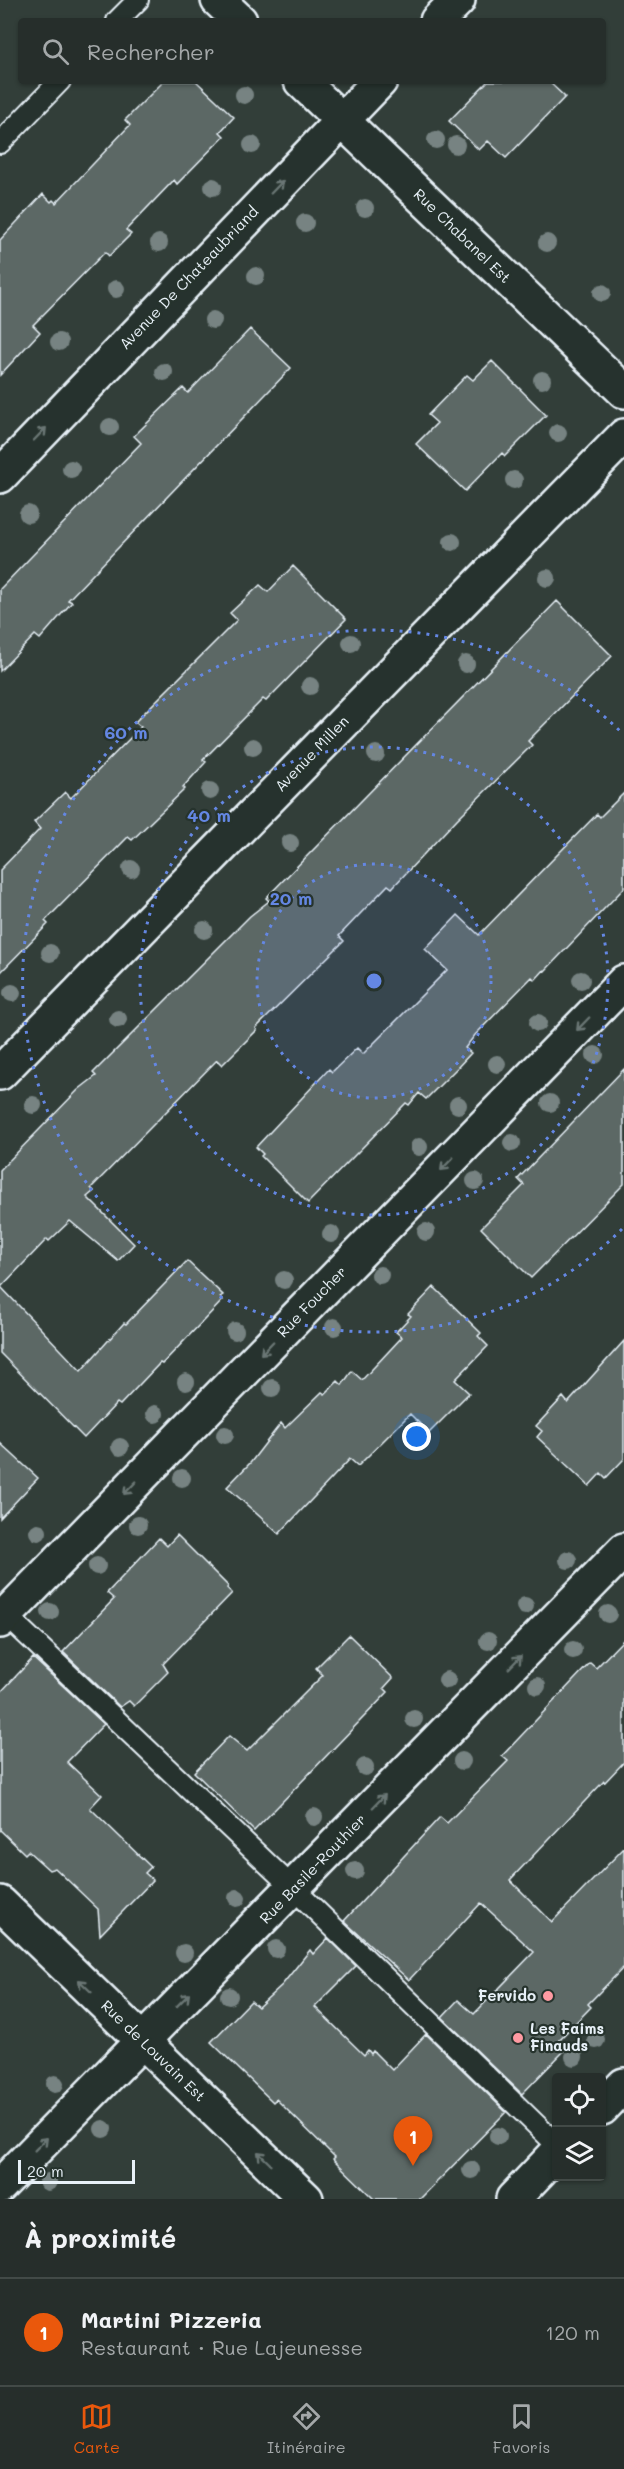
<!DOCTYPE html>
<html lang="fr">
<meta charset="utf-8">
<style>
body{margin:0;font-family:Mali,sans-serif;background:#323a37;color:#f1f3f6}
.controls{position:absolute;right:18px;bottom:18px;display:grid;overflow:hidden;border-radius:6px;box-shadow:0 2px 4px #0004}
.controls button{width:54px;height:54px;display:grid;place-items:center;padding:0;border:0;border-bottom:2px solid #424a47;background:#262e2b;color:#f1f3f6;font:30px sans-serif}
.scale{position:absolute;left:18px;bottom:15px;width:117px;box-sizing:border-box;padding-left:6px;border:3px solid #e8f1f8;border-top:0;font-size:16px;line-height:21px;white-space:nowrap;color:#e8f1f8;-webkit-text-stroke:4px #26332d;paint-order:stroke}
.you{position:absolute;left:417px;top:1437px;width:21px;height:21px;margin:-15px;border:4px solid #fff;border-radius:50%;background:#1a73e8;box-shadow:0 0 0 9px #1a73e833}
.badge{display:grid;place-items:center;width:39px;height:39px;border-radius:50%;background:#ea580c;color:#fff;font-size:20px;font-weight:700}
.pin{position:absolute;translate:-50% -50px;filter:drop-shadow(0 2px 3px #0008)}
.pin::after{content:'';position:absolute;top:32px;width:21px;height:18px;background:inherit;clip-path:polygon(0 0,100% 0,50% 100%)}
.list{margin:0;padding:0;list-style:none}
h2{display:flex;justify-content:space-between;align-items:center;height:78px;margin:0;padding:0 24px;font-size:26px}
h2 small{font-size:20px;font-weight:400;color:#a4a8a9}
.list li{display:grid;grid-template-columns:39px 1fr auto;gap:18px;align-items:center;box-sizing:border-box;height:108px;padding:0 24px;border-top:2px solid #424a47}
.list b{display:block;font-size:22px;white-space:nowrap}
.list p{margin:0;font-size:20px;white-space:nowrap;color:#a4a8a9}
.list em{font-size:20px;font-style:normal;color:#a4a8a9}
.icon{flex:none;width:33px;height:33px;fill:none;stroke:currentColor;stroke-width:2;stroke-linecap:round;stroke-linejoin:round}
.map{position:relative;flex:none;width:624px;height:2199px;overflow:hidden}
.search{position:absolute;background:#262e2b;box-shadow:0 2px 4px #0004;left:18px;right:18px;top:18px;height:66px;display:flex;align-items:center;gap:15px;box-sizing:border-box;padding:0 21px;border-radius:6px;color:#a4a8a9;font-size:22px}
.sheet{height:186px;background:#262e2b}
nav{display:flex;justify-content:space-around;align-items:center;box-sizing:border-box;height:84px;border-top:2px solid #424a47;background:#262e2b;font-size:16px;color:#a4a8a9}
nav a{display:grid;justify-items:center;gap:3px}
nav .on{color:#ea580c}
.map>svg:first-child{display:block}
</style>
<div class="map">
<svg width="624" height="2199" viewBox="0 0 624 2199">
<rect width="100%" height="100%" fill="#323e39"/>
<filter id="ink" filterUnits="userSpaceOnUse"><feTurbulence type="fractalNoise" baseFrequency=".0167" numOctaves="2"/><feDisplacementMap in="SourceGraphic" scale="12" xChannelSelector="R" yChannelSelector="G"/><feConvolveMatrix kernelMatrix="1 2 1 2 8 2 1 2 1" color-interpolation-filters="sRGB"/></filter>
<g filter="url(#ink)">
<path fill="#5c6865" stroke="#e8f1f8" stroke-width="1.5" d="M 164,81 L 196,81 L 234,117 L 220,132 L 224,136 L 177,184 L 174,180 L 126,230 L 131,234 L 109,256 L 105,252 L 33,325 L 40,332 L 0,375 L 0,240 L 43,194 L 51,202 L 53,200 L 56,203 L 130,125 L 125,120 Z
M 488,81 L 548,81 L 565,97 L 506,158 L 488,141 L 479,150 L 449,121 Z
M 250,329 L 291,368 L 68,600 L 72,602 L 40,639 L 35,635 L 0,671 L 0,589 L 141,443 L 134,436 L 183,388 L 188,393 Z
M 492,361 L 546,415 L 505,456 L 502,453 L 465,491 L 416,444 L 437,423 L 428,415 L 467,375 L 473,380 Z
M 293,566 L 346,619 L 266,701 L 263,699 L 203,760 L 206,762 L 183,787 L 185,789 L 132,840 L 128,837 L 45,921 L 48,924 L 0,973 L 0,870 L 40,829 L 34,822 L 65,792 L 71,798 L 141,727 L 135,722 L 237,620 L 230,613 L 260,585 L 268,592 Z
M 557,601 L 612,656 L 528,741 L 532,745 L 457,819 L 392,888 L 388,885 L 360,914 L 339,936 L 344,941 L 256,1028 L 257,1030 L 222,1065 L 217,1060 L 91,1188 L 94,1191 L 87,1197 L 134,1244 L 118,1261 L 70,1221 L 49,1241 L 47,1239 L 1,1287 L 81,1371 L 124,1323 L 126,1324 L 187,1261 L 223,1295 L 220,1297 L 223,1300 L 162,1364 L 160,1363 L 120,1405 L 117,1403 L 84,1438 L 0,1353 L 0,1170 L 78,1090 L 96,1076 L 93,1073 L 250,916 L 269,901 L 266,898 Z
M 624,793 L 624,888 L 545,971 L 544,970 L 535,980 L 532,977 L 475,1035 L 465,1048 L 471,1053 L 457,1068 L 426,1099 L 419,1093 L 409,1105 L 406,1103 L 308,1203 L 261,1156 L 263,1154 L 256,1147 L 329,1069 L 332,1072 L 357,1048 L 363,1054 L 447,970 L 425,949 L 458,915 L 479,935 L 597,814 L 600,817 Z
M 624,1069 L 624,1184 L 531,1278 L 481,1228 L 524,1185 L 518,1179 Z
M 434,1287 L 481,1333 L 478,1336 L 488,1346 L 455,1380 L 469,1393 L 429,1433 L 410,1414 L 358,1466 L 350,1459 L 279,1534 L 227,1487 L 251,1462 L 281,1423 L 285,1428 L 322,1392 L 325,1394 L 338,1381 L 342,1385 L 352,1371 L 362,1380 L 402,1337 L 396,1332 L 411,1316 L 408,1314 Z
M 624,1341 L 624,1459 L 606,1478 L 601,1473 L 589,1486 L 537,1437 L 542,1431 L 536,1426 L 563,1397 L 568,1403 Z
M 0,1443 L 38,1478 L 0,1518 Z
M 177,1535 L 228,1586 L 227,1588 L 232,1593 L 163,1664 L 168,1672 L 134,1706 L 129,1701 L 120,1707 L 63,1652 L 114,1599 L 107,1593 L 159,1538 L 167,1546 Z
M 349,1635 L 393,1678 L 384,1688 L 388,1692 L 254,1831 L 194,1772 L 229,1736 L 247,1751 L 323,1675 L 316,1668 Z
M 624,1639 L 624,1762 L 605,1782 L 604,1781 L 510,1880 L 552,1922 L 624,1848 L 624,1967 L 588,2004 L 591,2007 L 557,2042 L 565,2050 L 522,2094 L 442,2017 L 458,2000 L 474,2014 L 534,1952 L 481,1903 L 409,1980 L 344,1921 L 440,1817 L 447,1823 L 508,1761 L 502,1756 L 590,1663 L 596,1668 Z
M 33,1658 L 104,1724 L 67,1762 L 102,1795 L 90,1808 L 151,1867 L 145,1873 L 153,1880 L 100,1935 L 98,1909 L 55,1868 L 49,1870 L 28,1851 L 25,1854 L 0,1830 L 0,1693 Z
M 328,1938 L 356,1966 L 315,2007 L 364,2055 L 368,2050 L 371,2054 L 373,2051 L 392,2070 L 426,2034 L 506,2112 L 420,2199 L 374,2199 L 333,2159 L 335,2157 L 276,2099 L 273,2102 L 211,2042 L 251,2001 L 258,2007 L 282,1985 L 310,1950 L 313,1954 Z"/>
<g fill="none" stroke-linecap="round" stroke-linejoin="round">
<defs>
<path id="lane" d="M 117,21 L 138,0
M 0,143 L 60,81
M 6,1615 L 294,1889 L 556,2144"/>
<path id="street" d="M 218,0 L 240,21
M 437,21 L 458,0
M 301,81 L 624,391
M 0,476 L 380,81
M 0,1073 L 624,436
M 0,1621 L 624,982
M 0,1903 L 306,2199
M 0,2186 L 624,1550"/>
<path id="secondary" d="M 602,2108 L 624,2085
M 513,2199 L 556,2154"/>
</defs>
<use href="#lane" stroke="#e8f1f8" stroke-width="24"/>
<use href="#street" stroke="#e8f1f8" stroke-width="38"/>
<use href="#secondary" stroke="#e8f1f8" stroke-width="38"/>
<use href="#lane" stroke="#26332d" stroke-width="20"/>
<use href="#street" stroke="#26332d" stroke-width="33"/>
<use href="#secondary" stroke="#26332d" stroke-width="33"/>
</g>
<g fill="#778382">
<circle cx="244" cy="95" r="9"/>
<circle cx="436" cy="140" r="9"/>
<circle cx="252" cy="145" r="9"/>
<circle cx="456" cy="145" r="9"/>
<circle cx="213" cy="187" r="9"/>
<circle cx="365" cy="208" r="9"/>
<circle cx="305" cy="223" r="9"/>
<circle cx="159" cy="243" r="9"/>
<circle cx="547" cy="243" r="9"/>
<circle cx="256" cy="276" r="9"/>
<circle cx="116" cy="289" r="9"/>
<circle cx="602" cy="293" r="9"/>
<circle cx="213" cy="320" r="9"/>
<circle cx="59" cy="342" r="9"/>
<circle cx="164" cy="372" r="9"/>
<circle cx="542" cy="380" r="9"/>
<circle cx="110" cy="427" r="9"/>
<circle cx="558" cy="433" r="9"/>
<circle cx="71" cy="469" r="9"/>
<circle cx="514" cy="480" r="9"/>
<circle cx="28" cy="514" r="9"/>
<circle cx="452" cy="542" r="9"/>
<circle cx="547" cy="578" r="9"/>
<circle cx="351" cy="643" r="9"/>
<circle cx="466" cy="664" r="9"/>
<circle cx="310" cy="686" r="9"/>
<circle cx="253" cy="747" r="9"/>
<circle cx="376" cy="754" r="9"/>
<circle cx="210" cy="791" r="9"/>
<circle cx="290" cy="843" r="9"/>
<circle cx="131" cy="869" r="9"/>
<circle cx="204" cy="930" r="9"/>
<circle cx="50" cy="953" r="9"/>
<circle cx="581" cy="980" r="9"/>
<circle cx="12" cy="993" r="9"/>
<circle cx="118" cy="1019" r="9"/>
<circle cx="538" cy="1023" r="9"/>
<circle cx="595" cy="1055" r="9"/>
<circle cx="497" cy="1064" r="9"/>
<circle cx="550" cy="1103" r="9"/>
<circle cx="33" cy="1105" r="9"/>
<circle cx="458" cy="1105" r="9"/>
<circle cx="512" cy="1143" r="9"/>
<circle cx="419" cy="1147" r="9"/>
<circle cx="475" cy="1181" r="9"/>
<circle cx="426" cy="1232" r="9"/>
<circle cx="331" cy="1234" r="9"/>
<circle cx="380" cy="1275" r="9"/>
<circle cx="284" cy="1280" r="9"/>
<circle cx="334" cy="1327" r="9"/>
<circle cx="235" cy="1331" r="9"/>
<circle cx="186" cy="1382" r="9"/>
<circle cx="272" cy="1388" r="9"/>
<circle cx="155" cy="1414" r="9"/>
<circle cx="225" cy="1435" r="9"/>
<circle cx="120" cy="1447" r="9"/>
<circle cx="182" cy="1478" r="9"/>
<circle cx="138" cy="1525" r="9"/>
<circle cx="38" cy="1532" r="9"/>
<circle cx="568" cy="1560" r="9"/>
<circle cx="97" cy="1566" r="9"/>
<circle cx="525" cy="1606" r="9"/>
<circle cx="50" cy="1612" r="9"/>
<circle cx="608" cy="1614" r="9"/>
<circle cx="488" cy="1641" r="9"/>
<circle cx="573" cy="1650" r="9"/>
<circle cx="447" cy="1680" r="9"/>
<circle cx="537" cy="1686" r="9"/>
<circle cx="414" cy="1719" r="9"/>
<circle cx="462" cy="1761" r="9"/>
<circle cx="365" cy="1767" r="9"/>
<circle cx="314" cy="1817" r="9"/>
<circle cx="355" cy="1871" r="9"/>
<circle cx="237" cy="1898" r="9"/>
<circle cx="276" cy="1949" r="9"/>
<circle cx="184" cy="1953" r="9"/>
<circle cx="229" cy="1996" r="9"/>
<circle cx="596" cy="2040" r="9"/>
<circle cx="574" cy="2057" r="9"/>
<circle cx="55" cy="2084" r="9"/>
<circle cx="103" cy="2129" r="9"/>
<circle cx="498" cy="2136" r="9"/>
<circle cx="471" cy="2170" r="9"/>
<circle cx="48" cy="2182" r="9"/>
</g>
<defs><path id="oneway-shaft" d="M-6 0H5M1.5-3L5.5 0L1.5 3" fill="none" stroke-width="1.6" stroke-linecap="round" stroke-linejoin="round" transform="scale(1.5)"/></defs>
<g stroke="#6a7674">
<use href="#oneway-shaft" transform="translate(277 187) rotate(-46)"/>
<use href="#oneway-shaft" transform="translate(40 434) rotate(-46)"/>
<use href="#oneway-shaft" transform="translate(583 1024) rotate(134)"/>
<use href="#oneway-shaft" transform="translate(447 1164) rotate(134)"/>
<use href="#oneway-shaft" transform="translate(267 1348) rotate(134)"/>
<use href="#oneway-shaft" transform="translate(130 1488) rotate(134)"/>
<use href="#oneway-shaft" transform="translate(515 1662) rotate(-46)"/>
<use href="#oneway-shaft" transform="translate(379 1801) rotate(-46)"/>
<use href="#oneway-shaft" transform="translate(85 1986) rotate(-136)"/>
<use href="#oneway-shaft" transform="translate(183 2000) rotate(-45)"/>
<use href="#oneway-shaft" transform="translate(41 2144) rotate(-45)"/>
<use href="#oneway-shaft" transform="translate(264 2158) rotate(-136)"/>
</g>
</g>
<circle cx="374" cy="981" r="117" fill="#6487e3" fill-opacity=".12"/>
<g fill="none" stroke="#6487e3" stroke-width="3" stroke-dasharray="3 6">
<circle cx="374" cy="981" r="117"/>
<circle cx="374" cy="981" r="234"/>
<path d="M622 1229A351 351 0 1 1 622 733"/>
</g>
<g fill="#ff9aa2" stroke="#26332d" stroke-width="2">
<circle cx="548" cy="1996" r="6"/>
<circle cx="518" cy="2038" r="6"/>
</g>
<g text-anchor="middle" stroke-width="4.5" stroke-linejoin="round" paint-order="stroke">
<g font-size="15" fill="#e8f1f8" stroke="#26332d">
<text transform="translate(462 236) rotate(44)" y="5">Rue Chabanel Est</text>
<text transform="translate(189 278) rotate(-46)" y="5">Avenue De Chateaubriand</text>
<text transform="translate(312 754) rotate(-46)" y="5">Avenue Millen</text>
<text transform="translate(312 1302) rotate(-46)" y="5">Rue Foucher</text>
<text transform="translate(313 1869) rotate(-46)" y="5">Rue Basile-Routhier</text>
<text transform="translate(153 2051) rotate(44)" y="5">Rue de Louvain Est</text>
</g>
<g font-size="15" font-weight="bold" fill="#e8f1f8" stroke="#26332d" text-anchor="end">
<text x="536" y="2001">Fervido</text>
<text x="530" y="2034" text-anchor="start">Les Faims<tspan x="530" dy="17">Finauds</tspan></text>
</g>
</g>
<circle cx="374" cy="981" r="9" fill="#6487e3" stroke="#26332d" stroke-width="3"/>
<g font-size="18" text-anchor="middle" font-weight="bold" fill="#6487e3" stroke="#26332d" stroke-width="4.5" stroke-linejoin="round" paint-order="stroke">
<text x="126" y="739">60 m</text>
<text x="209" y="822">40 m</text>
<text x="291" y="905">20 m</text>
</g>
</svg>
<div class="controls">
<button><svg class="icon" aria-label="locate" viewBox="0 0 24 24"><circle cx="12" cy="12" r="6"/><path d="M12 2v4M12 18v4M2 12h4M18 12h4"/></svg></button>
<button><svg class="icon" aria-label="layers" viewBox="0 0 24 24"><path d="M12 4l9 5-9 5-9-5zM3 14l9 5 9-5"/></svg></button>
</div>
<div class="scale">20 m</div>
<div class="you"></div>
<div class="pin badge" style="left:413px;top:2166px">1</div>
<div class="search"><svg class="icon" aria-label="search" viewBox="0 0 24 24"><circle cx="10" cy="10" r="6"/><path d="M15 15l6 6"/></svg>Rechercher</div>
</div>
<section class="sheet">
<h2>À proximité<small></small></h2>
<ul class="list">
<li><span class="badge">1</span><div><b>Martini Pizzeria</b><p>Restaurant · Rue Lajeunesse</p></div><em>120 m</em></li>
</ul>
</section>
<nav>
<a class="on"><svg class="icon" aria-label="map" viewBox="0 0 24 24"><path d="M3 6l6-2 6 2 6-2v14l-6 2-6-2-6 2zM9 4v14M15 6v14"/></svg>Carte</a>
<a><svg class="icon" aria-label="directions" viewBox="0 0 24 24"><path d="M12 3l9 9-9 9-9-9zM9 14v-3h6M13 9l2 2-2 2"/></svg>Itinéraire</a>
<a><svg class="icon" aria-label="saved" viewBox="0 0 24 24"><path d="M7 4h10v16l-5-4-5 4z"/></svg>Favoris</a>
</nav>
